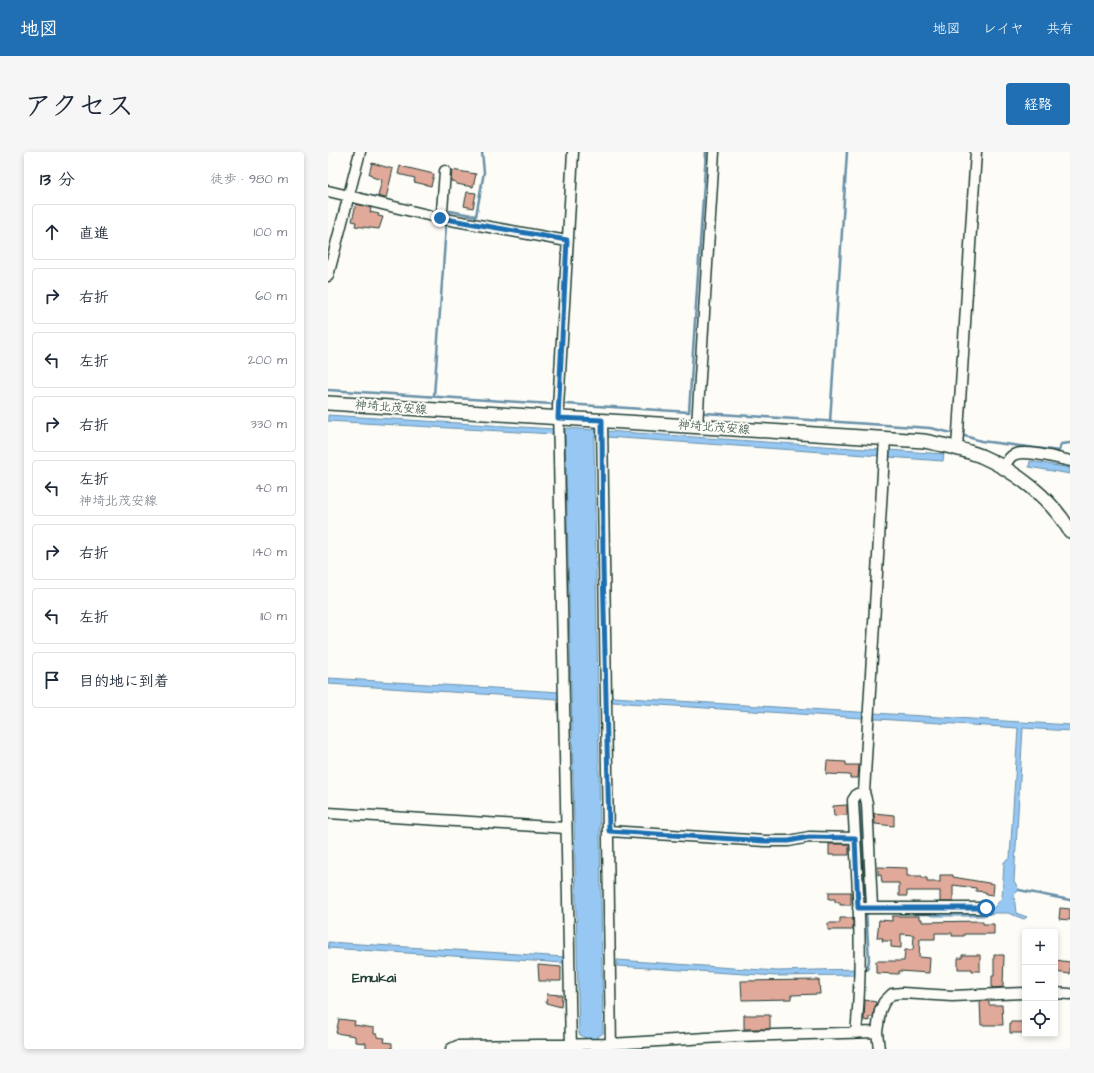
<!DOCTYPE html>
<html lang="ja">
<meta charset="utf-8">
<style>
body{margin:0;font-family:"Architects Daughter","Klee One",sans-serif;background:#f6f6f7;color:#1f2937}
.controls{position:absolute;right:12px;bottom:12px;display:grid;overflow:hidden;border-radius:4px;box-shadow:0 2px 6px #0003}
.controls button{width:36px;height:36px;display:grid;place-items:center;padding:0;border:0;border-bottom:1px solid #e0e1e3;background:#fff;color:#1f2937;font:20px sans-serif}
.stop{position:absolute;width:12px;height:12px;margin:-9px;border:3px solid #1f6fb2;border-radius:50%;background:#fff}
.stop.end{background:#1f6fb2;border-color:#fff;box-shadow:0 1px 4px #0008}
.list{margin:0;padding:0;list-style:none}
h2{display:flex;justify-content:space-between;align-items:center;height:52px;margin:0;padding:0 16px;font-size:17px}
h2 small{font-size:13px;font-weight:400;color:#747a83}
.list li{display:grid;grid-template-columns:26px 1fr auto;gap:12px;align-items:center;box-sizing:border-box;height:56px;margin:0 8px 8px;padding:0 8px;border:1px solid #e0e1e3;border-radius:4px}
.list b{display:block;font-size:15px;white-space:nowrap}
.list p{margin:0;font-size:13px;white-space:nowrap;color:#747a83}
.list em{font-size:13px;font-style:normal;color:#747a83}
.icon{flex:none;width:22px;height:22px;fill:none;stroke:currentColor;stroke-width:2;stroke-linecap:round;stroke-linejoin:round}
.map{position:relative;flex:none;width:742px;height:897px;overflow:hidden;border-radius:4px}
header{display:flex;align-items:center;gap:24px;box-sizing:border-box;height:56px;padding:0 20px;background:#1f6fb2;color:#fff}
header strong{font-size:19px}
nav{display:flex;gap:22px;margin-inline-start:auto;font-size:14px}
.intro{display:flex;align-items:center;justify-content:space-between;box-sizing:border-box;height:96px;padding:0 24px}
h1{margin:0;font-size:28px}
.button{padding:10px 18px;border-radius:4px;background:#1f6fb2;color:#fff;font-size:14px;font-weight:700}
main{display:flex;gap:24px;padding:0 24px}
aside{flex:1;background:#fff;border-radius:4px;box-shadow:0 2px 6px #0003}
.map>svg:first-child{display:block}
</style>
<header>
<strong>地図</strong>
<nav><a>地図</a><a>レイヤ</a><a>共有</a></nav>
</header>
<div class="intro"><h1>アクセス</h1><a class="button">経路</a></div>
<main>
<aside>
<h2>13 分<small>徒歩 · 980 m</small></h2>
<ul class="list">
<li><svg class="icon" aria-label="ahead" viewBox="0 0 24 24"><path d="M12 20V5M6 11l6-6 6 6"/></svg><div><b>直進</b></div><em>100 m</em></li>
<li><svg class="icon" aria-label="right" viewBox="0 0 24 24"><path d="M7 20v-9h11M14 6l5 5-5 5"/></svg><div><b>右折</b></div><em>60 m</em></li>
<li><svg class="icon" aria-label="left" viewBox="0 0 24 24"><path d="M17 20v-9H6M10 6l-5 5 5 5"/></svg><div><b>左折</b></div><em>200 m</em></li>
<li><svg class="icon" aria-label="right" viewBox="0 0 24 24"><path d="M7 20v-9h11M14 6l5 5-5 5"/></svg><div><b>右折</b></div><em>330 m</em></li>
<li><svg class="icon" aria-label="left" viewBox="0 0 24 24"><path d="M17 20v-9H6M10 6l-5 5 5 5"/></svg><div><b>左折</b><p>神埼北茂安線</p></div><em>40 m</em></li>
<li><svg class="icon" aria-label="right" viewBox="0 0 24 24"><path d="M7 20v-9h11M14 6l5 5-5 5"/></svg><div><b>右折</b></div><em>140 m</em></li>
<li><svg class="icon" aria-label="left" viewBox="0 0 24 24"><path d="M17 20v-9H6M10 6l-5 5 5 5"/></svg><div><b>左折</b></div><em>110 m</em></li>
<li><svg class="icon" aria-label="arrive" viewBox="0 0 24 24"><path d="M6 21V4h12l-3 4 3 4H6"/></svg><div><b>目的地に到着</b></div></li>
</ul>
</aside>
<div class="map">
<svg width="742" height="897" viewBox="0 0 742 897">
<rect width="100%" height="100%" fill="#fdfcf7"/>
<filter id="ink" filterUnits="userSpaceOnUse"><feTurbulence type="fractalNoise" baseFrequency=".025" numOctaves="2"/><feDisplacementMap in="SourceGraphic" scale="8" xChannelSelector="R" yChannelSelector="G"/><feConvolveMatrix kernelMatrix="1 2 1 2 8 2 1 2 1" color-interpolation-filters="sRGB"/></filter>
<g filter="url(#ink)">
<path fill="#97c7f3" stroke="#6790a7" d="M 0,263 L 226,277 L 225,282 L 0,269 Z
M 237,276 L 268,278 L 269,281 L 266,286 L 275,881 L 267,887 L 268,897 L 258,897 L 259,887 L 251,882 Z
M 279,279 L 553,298 L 552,304 L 279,285 Z
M 560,298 L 616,302 L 615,309 L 560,305 Z
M 702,309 L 742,316 L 742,322 L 701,315 Z
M 0,526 L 231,540 L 230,547 L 0,532 Z
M 284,545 L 742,573 L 742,579 L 695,576 L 686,729 L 691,738 L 686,743 L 688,761 L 699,765 L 696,767 L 680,761 L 666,761 L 655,764 L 603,764 L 599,761 L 662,760 L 674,746 L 676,710 L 682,706 L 690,576 L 284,550 Z
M 0,790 L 237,805 L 236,811 L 0,796 Z
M 289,808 L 449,819 L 527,817 L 527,823 L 449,824 L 289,814 Z"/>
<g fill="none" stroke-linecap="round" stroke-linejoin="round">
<path stroke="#6790a7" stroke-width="2.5" d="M 120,63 L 122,59 L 148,64 L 156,20 L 154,0
M 0,238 L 224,252
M 106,244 L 118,74
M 238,252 L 361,260 L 378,0
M 377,261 L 602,276 L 624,281
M 502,270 L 519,0
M 637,284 L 653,289 L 731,299 L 733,292 L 742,291
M 531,649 L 538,753
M 691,738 L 742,748
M 538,758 L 541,808 L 539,818
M 538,761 L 578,761
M 586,762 L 601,762"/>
</g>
<path fill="#e1a999" stroke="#1f3d34" d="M 44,11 L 65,17 L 58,46 L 50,44 L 54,28 L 44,25 L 44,23 L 41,22 Z
M 72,14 L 106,22 L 103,34 L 86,30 L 87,26 L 70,22 Z
M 124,18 L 148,22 L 145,35 L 128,32 L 128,30 L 123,29 Z
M 139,40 L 148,41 L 145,56 L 136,54 Z
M 28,52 L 43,56 L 42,60 L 51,62 L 50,64 L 55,65 L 51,77 L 27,74 L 28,70 L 24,69 Z
M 499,609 L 518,610 L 518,613 L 531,613 L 530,626 L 522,626 L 522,623 L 498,622 Z
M 519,653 L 519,663 L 506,664 L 505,654 Z
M 546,661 L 566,663 L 566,674 L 547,672 Z
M 501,692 L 521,692 L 521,703 L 501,703 Z
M 550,715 L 579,716 L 579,724 L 594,724 L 594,726 L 599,726 L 599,730 L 612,730 L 612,723 L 625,723 L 625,725 L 666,732 L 665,743 L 658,742 L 658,740 L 648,739 L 648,736 L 625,733 L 625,750 L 612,750 L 612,739 L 579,739 L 579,744 L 571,744 L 571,731 L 554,731 L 553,723 L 550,723 Z
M 501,740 L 523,740 L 523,753 L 512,753 L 512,750 L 507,750 L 507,747 L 501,747 Z
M 732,756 L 742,757 L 742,768 L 731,767 Z
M 564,764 L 591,764 L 591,767 L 594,767 L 594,770 L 655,769 L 655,772 L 666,772 L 666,782 L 636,782 L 636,784 L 624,784 L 624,781 L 607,781 L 607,787 L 592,787 L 591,805 L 602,806 L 601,821 L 571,819 L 571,822 L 548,821 L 548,809 L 576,809 L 577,798 L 585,798 L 586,783 L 573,782 L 573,796 L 563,795 L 563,789 L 554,789 L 555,786 L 549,786 L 551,768 L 564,769 Z
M 512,766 L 525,766 L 525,778 L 500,778 L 500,771 L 512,771 Z
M 634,803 L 652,803 L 652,819 L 644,819 L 644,817 L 630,817 L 630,806 L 634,806 Z
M 666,803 L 676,803 L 675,835 L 664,836 L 664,824 L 666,824 Z
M 727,808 L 742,810 L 742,822 L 727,820 Z
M 210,813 L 233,815 L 233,829 L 211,829 Z
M 491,828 L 492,842 L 463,843 L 463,847 L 414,848 L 413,829 Z
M 219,842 L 234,843 L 233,855 L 218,851 Z
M 537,848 L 548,850 L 545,865 L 541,865 L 541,869 L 536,868 Z
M 652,849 L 661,849 L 661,853 L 674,853 L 675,873 L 653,873 Z
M 416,863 L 442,863 L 442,877 L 416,877 Z
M 11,867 L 27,869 L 26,873 L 46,876 L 46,882 L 49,882 L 49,885 L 57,886 L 56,890 L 64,891 L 64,897 L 38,897 L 38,891 L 27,890 L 27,884 L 8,881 Z
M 682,870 L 697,870 L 697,881 L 682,881 Z"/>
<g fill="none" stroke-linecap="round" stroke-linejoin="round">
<defs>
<path id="minor" d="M 0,39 L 112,66 L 239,89
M 112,66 L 114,59 L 117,19
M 0,124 L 32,0
M 274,268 L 283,897
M 369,274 L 386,0
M 629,296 L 648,0
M 676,316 C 679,310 681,304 688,302 C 700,298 729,306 742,309
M 536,640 L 539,651 L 544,755
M 0,661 L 238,676
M 281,679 L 437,689 L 461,689 L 481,685 L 527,686
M 530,756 L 658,756
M 727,841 L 742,842
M 528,881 C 536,804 529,726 525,648 L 529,642 L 536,640 L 557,286
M 123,897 L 129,894 L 283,892 L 410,884 L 549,880
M 243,897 L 230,255 L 245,0
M 551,897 L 549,880 L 552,859 L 556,850 L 564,842 L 574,841 L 624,844 L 697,841"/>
<path id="major" d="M 0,251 L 596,289 C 615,293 635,297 653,304 C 687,319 723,346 742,379"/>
</defs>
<use href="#minor" stroke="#1f3d34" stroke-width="13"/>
<use href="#major" stroke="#1f3d34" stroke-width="16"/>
<use href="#minor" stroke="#fdfcf7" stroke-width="10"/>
<use href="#major" stroke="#fdfcf7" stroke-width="13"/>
</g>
</g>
<g fill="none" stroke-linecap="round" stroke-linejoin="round" filter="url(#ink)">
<path stroke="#1f6fb2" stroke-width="5" d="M 112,66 L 239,88 L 230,266 L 274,268 L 275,414 L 281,679 L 437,689 L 461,689 L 481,685 L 527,686 L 530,756 L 658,756"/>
</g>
<g text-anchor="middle" stroke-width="3.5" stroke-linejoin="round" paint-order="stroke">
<g font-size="12" fill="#1f3d34" stroke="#fdfcf7">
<text transform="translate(63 255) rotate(4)" y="4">神埼北茂安線</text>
<text transform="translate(386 275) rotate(4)" y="4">神埼北茂安線</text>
</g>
<g font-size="14" font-weight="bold" fill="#1f3d34" stroke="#fdfcf7">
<text x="46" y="830">Emukai</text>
</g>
</g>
</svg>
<div class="controls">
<button>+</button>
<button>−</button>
<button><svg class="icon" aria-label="locate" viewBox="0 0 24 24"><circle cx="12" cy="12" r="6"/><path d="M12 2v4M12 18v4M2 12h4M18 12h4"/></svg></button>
</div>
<div class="stop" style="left:658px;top:756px"></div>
<div class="stop end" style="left:112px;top:66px"></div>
</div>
</main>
